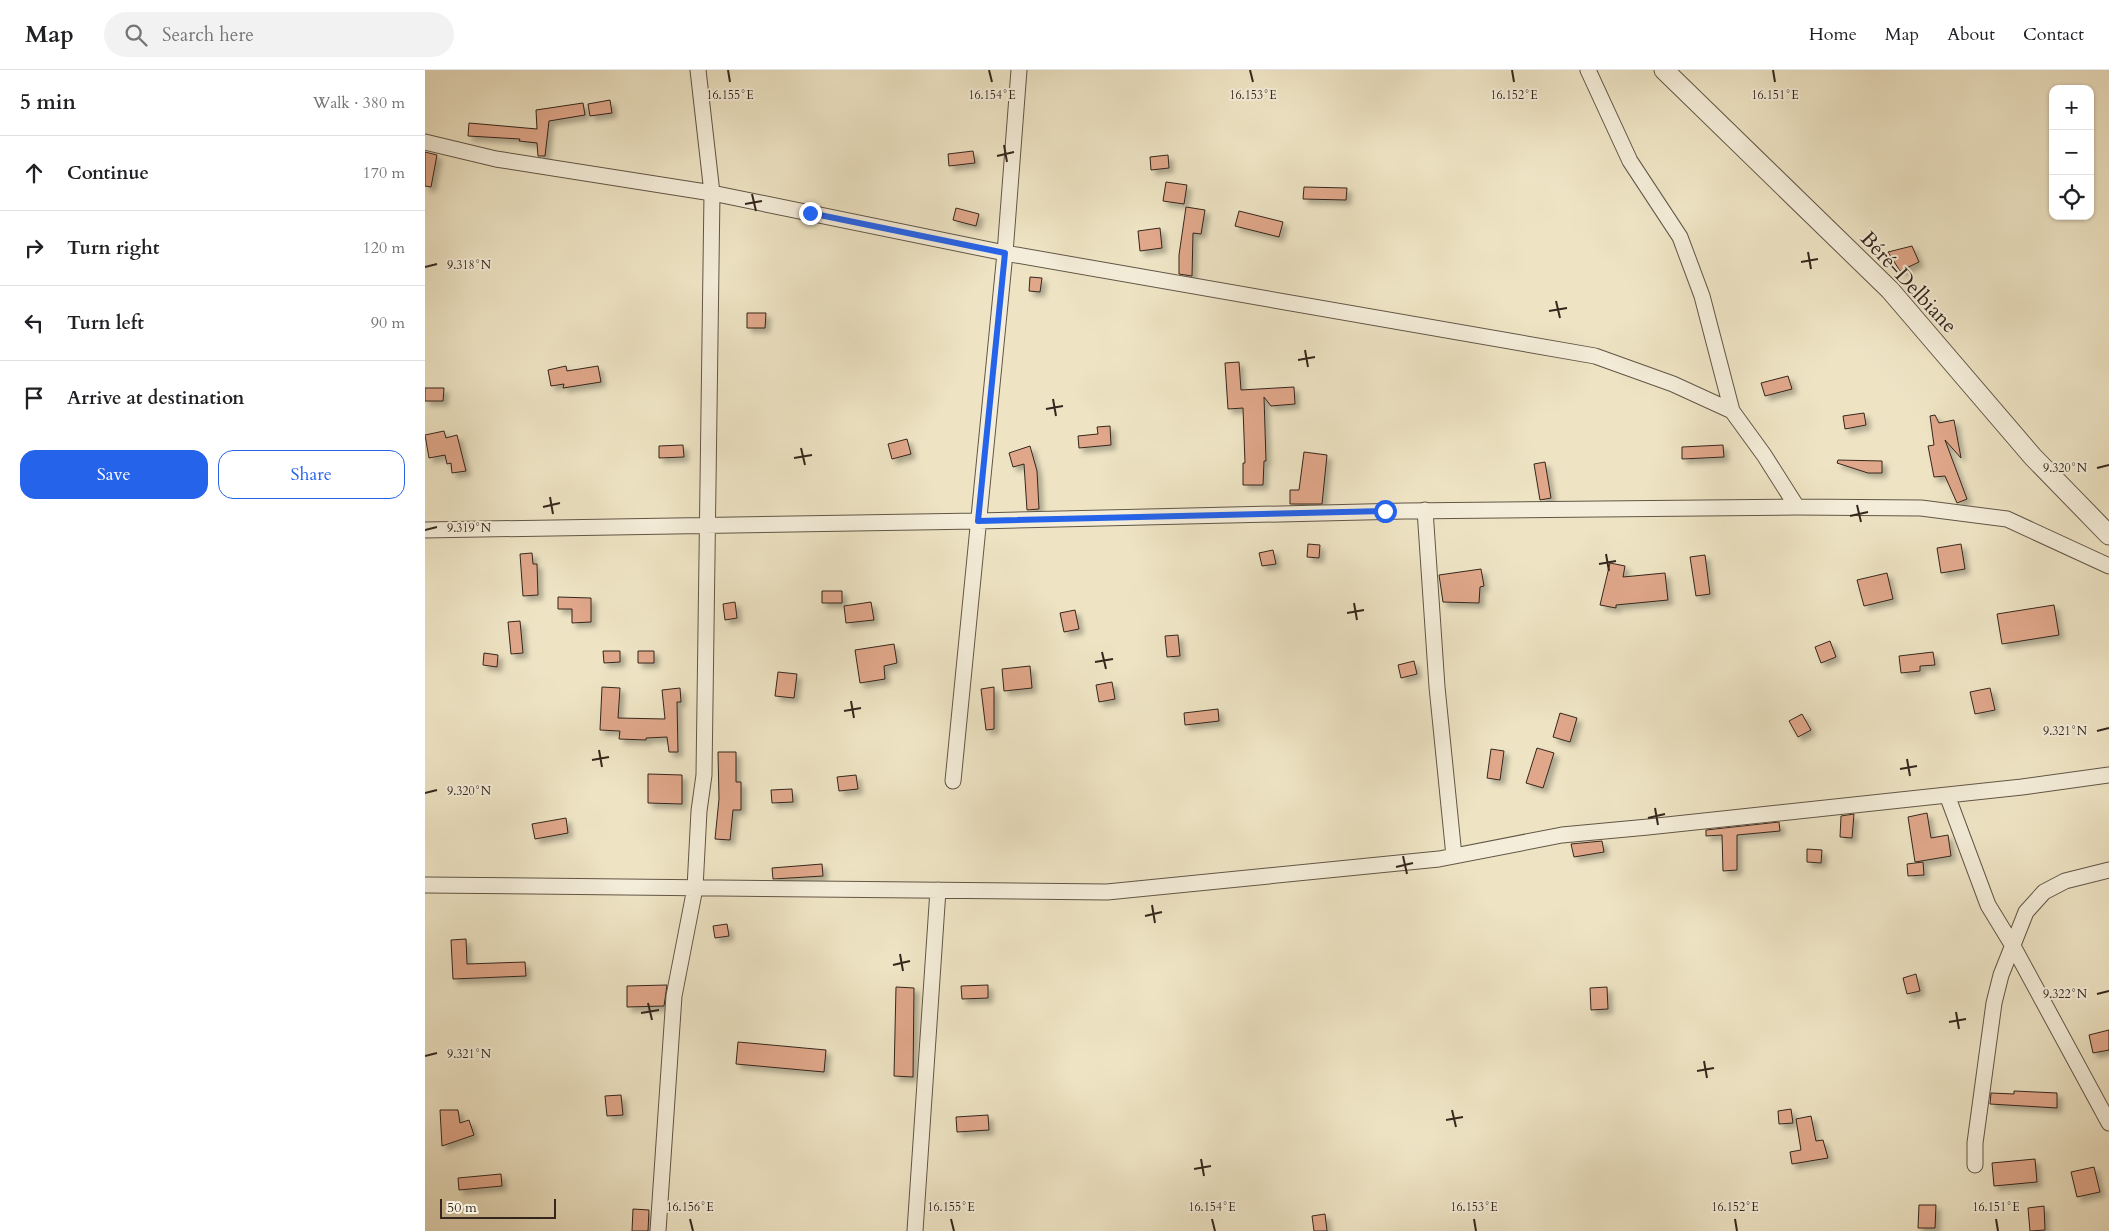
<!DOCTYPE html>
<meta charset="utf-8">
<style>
body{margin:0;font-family:Cardo,serif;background:#f2f2f2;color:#202124}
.controls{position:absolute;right:15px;top:15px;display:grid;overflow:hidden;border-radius:10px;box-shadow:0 1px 4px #0004}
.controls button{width:45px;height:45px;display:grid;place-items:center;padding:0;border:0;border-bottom:1px solid #e0e0e0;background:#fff;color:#202124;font:25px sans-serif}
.scale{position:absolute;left:15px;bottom:12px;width:116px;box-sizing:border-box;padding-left:5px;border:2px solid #34261c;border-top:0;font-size:14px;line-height:18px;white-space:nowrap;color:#34261c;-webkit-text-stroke:4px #f4edd9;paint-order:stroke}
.stop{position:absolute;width:15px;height:15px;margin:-11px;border:4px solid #2563eb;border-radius:50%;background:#fff}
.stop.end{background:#2563eb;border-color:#fff;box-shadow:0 1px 5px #0008}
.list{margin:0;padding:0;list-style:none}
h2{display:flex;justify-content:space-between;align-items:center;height:65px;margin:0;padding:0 20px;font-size:21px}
h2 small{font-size:16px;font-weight:400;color:#757577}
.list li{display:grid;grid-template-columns:32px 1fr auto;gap:15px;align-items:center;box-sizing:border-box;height:75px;padding:0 20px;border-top:1px solid #e0e0e0}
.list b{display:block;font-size:19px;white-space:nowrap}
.list em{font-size:16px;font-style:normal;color:#757577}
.actions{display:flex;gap:10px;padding:15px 20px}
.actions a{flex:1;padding:11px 0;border:1px solid #2563eb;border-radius:15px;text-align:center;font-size:18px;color:#2563eb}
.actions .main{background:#2563eb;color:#fff}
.icon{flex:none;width:28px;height:28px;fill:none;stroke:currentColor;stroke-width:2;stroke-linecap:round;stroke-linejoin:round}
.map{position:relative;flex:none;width:1684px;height:1161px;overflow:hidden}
header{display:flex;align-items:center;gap:30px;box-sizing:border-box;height:70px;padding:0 25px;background:#fff;border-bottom:1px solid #e0e0e0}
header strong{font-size:24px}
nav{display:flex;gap:28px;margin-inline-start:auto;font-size:18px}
.search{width:350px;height:45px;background:#f2f2f2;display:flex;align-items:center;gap:12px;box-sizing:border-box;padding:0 18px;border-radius:28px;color:#757577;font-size:19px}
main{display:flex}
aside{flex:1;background:#fff}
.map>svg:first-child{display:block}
</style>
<header>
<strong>Map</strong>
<div class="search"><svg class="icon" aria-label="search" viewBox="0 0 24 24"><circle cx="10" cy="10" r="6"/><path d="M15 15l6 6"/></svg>Search here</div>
<nav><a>Home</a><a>Map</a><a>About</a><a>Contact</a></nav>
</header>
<main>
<aside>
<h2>5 min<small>Walk · 380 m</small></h2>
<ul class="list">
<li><svg class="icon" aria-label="ahead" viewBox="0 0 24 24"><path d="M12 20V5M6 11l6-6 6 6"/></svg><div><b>Continue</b></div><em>170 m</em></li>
<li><svg class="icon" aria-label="right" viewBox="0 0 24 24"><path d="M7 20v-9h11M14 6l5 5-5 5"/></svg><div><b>Turn right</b></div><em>120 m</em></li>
<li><svg class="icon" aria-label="left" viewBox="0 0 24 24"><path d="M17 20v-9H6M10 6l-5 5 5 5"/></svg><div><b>Turn left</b></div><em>90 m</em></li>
<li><svg class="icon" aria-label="arrive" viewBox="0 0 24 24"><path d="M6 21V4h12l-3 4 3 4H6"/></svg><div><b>Arrive at destination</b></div></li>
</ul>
<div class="actions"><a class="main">Save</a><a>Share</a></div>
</aside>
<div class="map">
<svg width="1684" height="1161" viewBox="0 0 1684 1161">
<defs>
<filter id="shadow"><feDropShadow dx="4.5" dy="4.5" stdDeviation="2.5" flood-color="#0004"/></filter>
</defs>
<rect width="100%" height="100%" fill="#eee4c4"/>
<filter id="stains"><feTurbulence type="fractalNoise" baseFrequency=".004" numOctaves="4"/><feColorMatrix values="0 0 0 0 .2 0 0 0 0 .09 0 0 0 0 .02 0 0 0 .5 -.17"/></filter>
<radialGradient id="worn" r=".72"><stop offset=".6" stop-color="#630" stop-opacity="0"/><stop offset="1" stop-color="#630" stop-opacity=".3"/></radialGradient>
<path fill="#e0a78a" stroke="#34261c" filter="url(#shadow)" d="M 185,30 L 187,43 L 165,46 L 163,34 Z
M 158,33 L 160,45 L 124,51 L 120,86 L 113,86 L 112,73 L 94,71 L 95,69 L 43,66 L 44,53 L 112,59 L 111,40 Z
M 548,81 L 550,93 L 524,96 L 523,84 Z
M 0,82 L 12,85 L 6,117 L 0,116 Z
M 743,85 L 744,98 L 726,100 L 725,87 Z
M 741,112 L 762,115 L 759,134 L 738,131 Z
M 879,117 L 922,118 L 921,130 L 878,129 Z
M 761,137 L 780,140 L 776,164 L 768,163 L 767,206 L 754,204 L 754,185 Z
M 531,138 L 554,144 L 551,156 L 528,150 Z
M 814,141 L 858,152 L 854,167 L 810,156 Z
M 735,158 L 737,178 L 715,181 L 713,161 Z
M 1487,176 L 1494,192 L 1475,201 L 1463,182 Z
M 605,207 L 617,208 L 615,222 L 604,221 Z
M 322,243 L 341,243 L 340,258 L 322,258 Z
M 814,292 L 816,320 L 869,317 L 870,334 L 846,336 L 839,327 L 841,391 L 839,391 L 838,415 L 818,415 L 818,393 L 820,393 L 818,338 L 803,339 L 800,293 Z
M 141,296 L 142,301 L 173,296 L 176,312 L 138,318 L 139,314 L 126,316 L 123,300 Z
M 1363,306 L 1367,319 L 1340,326 L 1336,313 Z
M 0,318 L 19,318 L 18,331 L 0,331 Z
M 1439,343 L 1441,355 L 1420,359 L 1418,346 Z
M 1510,345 L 1514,353 L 1529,350 L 1536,388 L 1520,370 L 1542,429 L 1532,433 L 1520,406 L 1509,407 L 1503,376 L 1509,375 L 1505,346 Z
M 685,356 L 686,375 L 654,378 L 653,366 L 673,364 L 672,357 Z
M 19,361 L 21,368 L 32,365 L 41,401 L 27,403 L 26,393 L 22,394 L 20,385 L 4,388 L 0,365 Z
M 482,369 L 486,384 L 467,389 L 463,374 Z
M 258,375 L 259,387 L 234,388 L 234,376 Z
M 1298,375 L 1299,387 L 1257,389 L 1257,377 Z
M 605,376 L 612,401 L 614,439 L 602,440 L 599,394 L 588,397 L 584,383 Z
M 879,382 L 902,385 L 897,434 L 865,434 L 865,420 L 874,420 Z
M 1413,390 L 1457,391 L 1457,403 L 1443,403 L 1412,393 Z
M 1120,392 L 1126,428 L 1115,430 L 1109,394 Z
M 883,474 L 895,475 L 894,488 L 882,487 Z
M 1536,474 L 1540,499 L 1516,503 L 1512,478 Z
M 848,480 L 851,494 L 837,496 L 834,483 Z
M 107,483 L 108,494 L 112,494 L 113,525 L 98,526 L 95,484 Z
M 1280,485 L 1285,524 L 1271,526 L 1265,487 Z
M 1185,493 L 1200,496 L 1198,507 L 1240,503 L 1243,530 L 1191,535 L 1191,538 L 1175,535 Z
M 1056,499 L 1059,516 L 1055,517 L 1054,533 L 1018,532 L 1014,505 Z
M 1462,503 L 1468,529 L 1439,536 L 1432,510 Z
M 397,521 L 417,521 L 417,533 L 397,533 Z
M 133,527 L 166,528 L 166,552 L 147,553 L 147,539 L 133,539 Z
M 310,532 L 312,548 L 300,550 L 298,534 Z
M 446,532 L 449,550 L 421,553 L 419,536 Z
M 1629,535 L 1634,565 L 1577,574 L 1572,544 Z
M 650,540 L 654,559 L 639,562 L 635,543 Z
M 95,551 L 98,583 L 86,584 L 83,552 Z
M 753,565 L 755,586 L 742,587 L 740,566 Z
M 1405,571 L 1411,587 L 1396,593 L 1390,577 Z
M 469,574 L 472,593 L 459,596 L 460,609 L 435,613 L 430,580 Z
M 178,581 L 195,581 L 195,592 L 179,593 Z
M 213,581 L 229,581 L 229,593 L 213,593 Z
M 1508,582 L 1510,595 L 1495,596 L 1495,601 L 1476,603 L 1474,586 Z
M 59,583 L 73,585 L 72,597 L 58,595 Z
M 989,591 L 992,604 L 976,608 L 973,595 Z
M 605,596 L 607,618 L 579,621 L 577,599 Z
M 353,602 L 372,604 L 369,628 L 350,626 Z
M 687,612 L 690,629 L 674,632 L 671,615 Z
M 177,617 L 195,618 L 193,648 L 240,649 L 237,620 L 255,618 L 256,632 L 252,632 L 253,682 L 244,682 L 242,667 L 221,668 L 221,670 L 194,669 L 195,661 L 175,660 Z
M 569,617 L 569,659 L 561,660 L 556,619 Z
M 1565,618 L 1570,640 L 1550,644 L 1545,622 Z
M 793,639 L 794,651 L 760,655 L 759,643 Z
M 1135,643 L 1152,648 L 1145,672 L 1128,667 Z
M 1377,644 L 1386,660 L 1373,667 L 1364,651 Z
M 1112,678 L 1129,683 L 1118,718 L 1101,713 Z
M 1066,679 L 1079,681 L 1075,710 L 1062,708 Z
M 293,682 L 311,682 L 311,712 L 316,712 L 316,740 L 308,740 L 305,770 L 290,769 L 294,729 Z
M 223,704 L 257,705 L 257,734 L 223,733 Z
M 431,705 L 433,719 L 414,721 L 412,707 Z
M 367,719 L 368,732 L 347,733 L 346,720 Z
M 1502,743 L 1506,768 L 1523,765 L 1526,786 L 1490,792 L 1483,747 Z
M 1429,744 L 1427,768 L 1415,767 L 1416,746 Z
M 141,748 L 143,763 L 110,769 L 107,754 Z
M 1354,752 L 1355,761 L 1312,765 L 1312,800 L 1298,801 L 1297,765 L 1281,766 L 1281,760 Z
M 1177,771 L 1179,782 L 1149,787 L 1146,774 Z
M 1382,779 L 1397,780 L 1396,793 L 1382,792 Z
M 1498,792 L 1499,805 L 1483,806 L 1482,794 Z
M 397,794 L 398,806 L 348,809 L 347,798 Z
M 302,854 L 304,866 L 290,868 L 288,856 Z
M 41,869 L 42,894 L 100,892 L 101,906 L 28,909 L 26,870 Z
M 1491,904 L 1495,921 L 1482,924 L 1478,908 Z
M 242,915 L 239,936 L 202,937 L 202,916 Z
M 563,915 L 563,928 L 537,929 L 536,916 Z
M 471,917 L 489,918 L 488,1007 L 469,1006 Z
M 1182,917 L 1183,939 L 1166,940 L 1165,918 Z
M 1684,960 L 1684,980 L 1668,983 L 1664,965 Z
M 313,972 L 401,980 L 399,1002 L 311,994 Z
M 1589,1021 L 1632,1023 L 1632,1038 L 1565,1034 L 1566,1023 L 1589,1024 Z
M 196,1025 L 198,1045 L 182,1046 L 180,1026 Z
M 1366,1039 L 1368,1053 L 1354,1054 L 1353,1041 Z
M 15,1040 L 33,1040 L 35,1053 L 44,1050 L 49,1065 L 17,1076 Z
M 563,1045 L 564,1060 L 532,1062 L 531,1047 Z
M 1386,1046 L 1391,1071 L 1398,1070 L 1403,1088 L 1367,1094 L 1365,1082 L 1376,1080 L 1371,1049 Z
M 1610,1089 L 1612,1112 L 1569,1116 L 1567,1093 Z
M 1669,1097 L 1675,1122 L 1652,1127 L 1646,1102 Z
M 76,1104 L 77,1116 L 34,1120 L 33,1108 Z
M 1494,1135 L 1511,1135 L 1510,1158 L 1493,1158 Z
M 1619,1136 L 1620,1160 L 1605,1161 L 1603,1138 Z
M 208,1139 L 224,1140 L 223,1161 L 207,1161 Z
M 900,1144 L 902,1161 L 889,1161 L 887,1146 Z"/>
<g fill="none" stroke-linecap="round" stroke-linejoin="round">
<defs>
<path id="minor" d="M 1163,0 L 1205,91 L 1255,167 L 1277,226 L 1307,341
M 0,72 L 71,89 L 287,123 L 580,183 L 1170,286 L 1248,314 L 1307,341 L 1339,385 L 1372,437
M 1000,440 L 1012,617 L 1029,786
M 0,460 L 553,451 L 980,441 L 1372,437 L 1496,438 L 1582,449 L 1684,496
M 528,711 L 580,183 L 594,0
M 1522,725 L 1563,835 L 1588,876 L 1684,1053
M 0,815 L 682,822 L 1014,789 L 1137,765 L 1223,757 L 1597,717 L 1684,705
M 1550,1095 L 1550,1073 L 1569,933 L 1576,905 L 1601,842 L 1619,822 L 1640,811 L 1684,800
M 233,1161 L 249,926 L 270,818 L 274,741 L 279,705 L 287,123 L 273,0
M 490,1161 L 513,820"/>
<path id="tertiary" d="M 1239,0 L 1465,220 L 1608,387 L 1684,465"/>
</defs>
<use href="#minor" stroke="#625646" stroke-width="17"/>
<use href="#tertiary" stroke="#625646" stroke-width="21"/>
<use href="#minor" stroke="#f4edd9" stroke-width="15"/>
<use href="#tertiary" stroke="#f4edd9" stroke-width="19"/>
</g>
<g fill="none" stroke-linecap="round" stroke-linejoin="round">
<path stroke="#2563eb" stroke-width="6" d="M 385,143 L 580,183 L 553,451 L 960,441"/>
</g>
<path fill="none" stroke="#34261c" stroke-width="2" d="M 303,0 L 305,12M 564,0 L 567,12M 825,0 L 828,12M 1087,0 L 1089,12M 1348,0 L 1350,12M 579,75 L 582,92M 572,86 L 589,82M 327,124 L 331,141M 320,134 L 337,131M 1383,182 L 1386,199M 1376,192 L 1393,189M 0,197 L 12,194M 1131,231 L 1135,248M 1124,241 L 1142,238M 880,280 L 883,297M 873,290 L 890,287M 628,329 L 631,346M 621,339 L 638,336M 376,378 L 380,395M 369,388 L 387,385M 1672,398 L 1684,395M 125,427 L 128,444M 1432,435 L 1436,452M 118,437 L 135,433M 1425,446 L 1443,442M 0,460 L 12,457M 1181,484 L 1184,501M 1174,494 L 1191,491M 929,533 L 932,550M 922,543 L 939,540M 677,582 L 681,599M 670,592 L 688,589M 426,631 L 429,648M 419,641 L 436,638M 1672,661 L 1684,658M 174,680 L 177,697M 1482,689 L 1485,706M 167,690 L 184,687M 1475,699 L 1492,696M 0,723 L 12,720M 1230,738 L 1233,755M 1223,748 L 1240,744M 978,786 L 982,804M 971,797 L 988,793M 727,835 L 730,853M 720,846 L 737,842M 475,884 L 478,901M 468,895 L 485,891M 1672,924 L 1684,921M 223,933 L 227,950M 1531,942 L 1534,959M 216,943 L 234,940M 1524,952 L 1541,949M 0,986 L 12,983M 1279,991 L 1282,1008M 1272,1001 L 1289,998M 1027,1040 L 1031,1057M 1021,1050 L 1038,1047M 776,1089 L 779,1106M 769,1099 L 786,1096M 265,1149 L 268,1161M 526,1149 L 529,1161M 787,1149 L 790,1161M 1049,1149 L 1051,1161M 1310,1149 L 1312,1161M 1571,1149 L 1573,1161"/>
<g text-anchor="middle" stroke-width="4" stroke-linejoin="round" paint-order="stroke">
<g font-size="21" fill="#34261c" stroke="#f4edd9">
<text transform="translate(1484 212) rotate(47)" y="7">Béré-Delbiane</text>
</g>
</g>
<g font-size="12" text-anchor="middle" fill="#34261c" stroke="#f4edd9" stroke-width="4" stroke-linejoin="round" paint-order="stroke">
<text x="305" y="29">16.155°E</text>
<text x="567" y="29">16.154°E</text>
<text x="828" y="29">16.153°E</text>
<text x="1089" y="29">16.152°E</text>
<text x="1350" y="29">16.151°E</text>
<text x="44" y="199">9.318°N</text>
<text x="1640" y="402">9.320°N</text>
<text x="44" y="462">9.319°N</text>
<text x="1640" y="665">9.321°N</text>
<text x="44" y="725">9.320°N</text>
<text x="1640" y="928">9.322°N</text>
<text x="44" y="988">9.321°N</text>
<text x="265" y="1141">16.156°E</text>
<text x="526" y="1141">16.155°E</text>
<text x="787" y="1141">16.154°E</text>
<text x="1049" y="1141">16.153°E</text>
<text x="1310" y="1141">16.152°E</text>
<text x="1571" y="1141">16.151°E</text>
</g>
<rect width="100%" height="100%" filter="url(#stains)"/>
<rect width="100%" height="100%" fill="url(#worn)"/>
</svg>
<div class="controls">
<button>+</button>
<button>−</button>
<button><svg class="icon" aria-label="locate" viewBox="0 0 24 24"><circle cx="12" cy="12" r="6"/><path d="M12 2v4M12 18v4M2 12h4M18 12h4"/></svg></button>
</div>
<div class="scale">50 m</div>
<div class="stop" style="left:960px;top:441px"></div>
<div class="stop end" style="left:385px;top:143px"></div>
</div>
</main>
